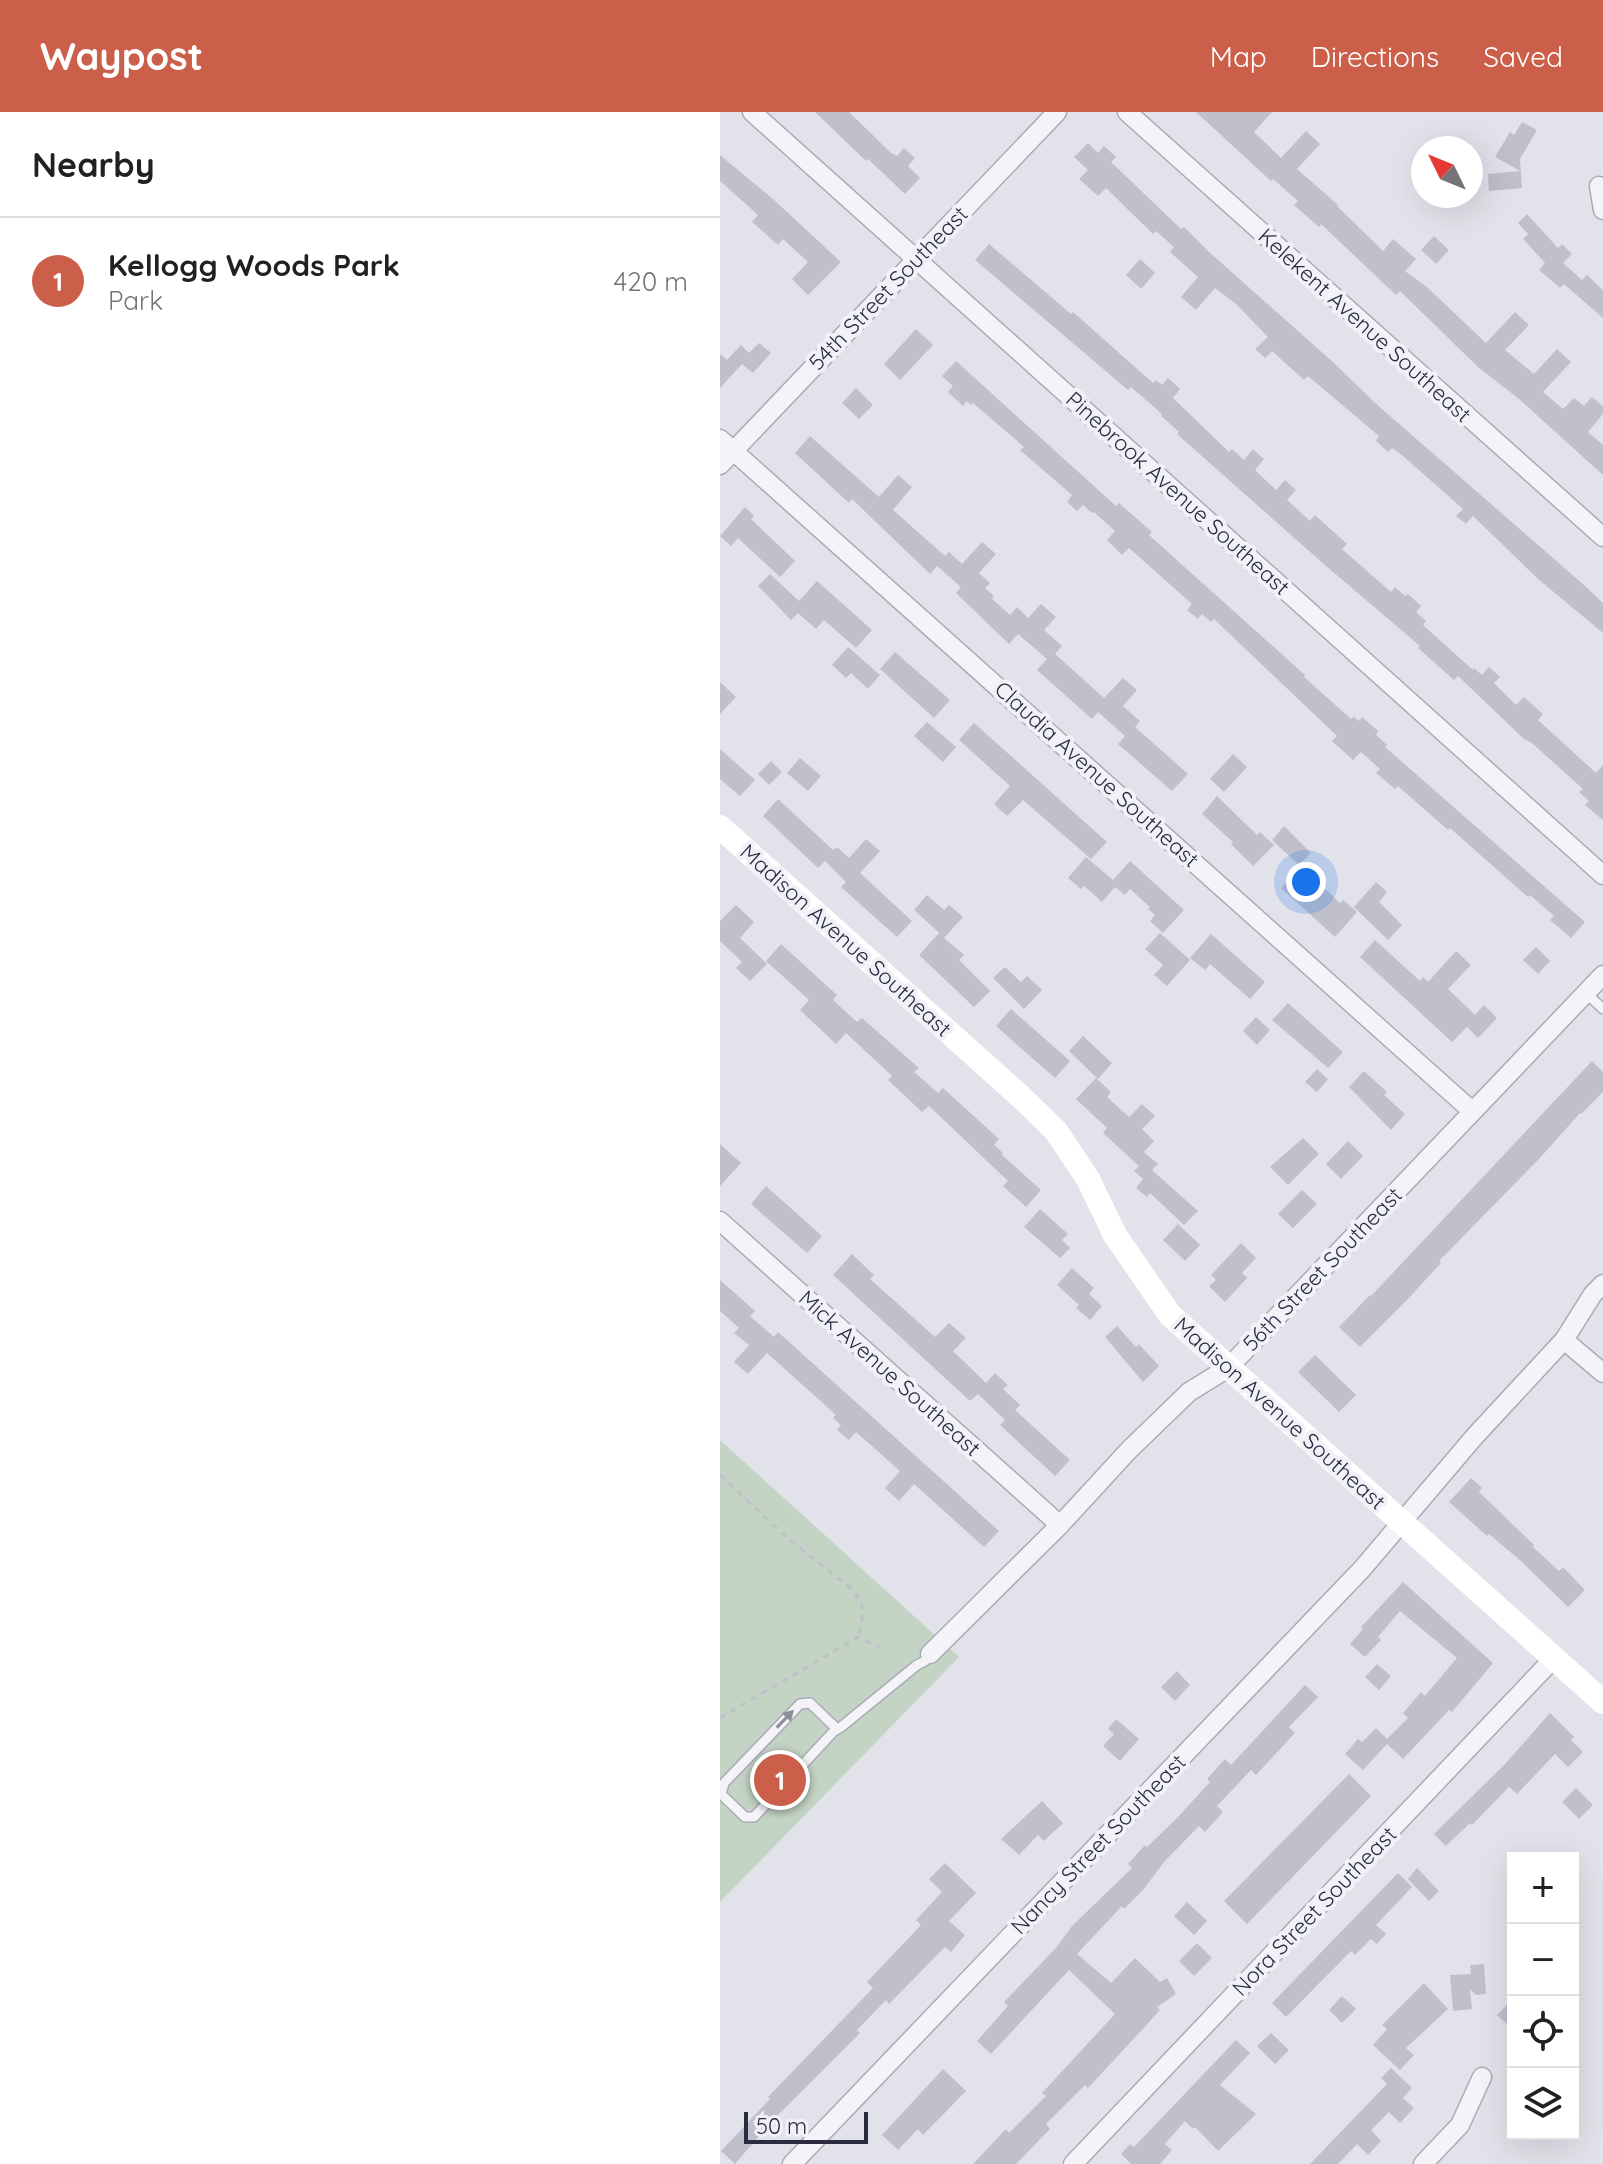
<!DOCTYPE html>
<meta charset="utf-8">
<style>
body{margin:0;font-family:Quicksand,sans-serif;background:#f2f2f2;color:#202124}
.controls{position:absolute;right:24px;bottom:24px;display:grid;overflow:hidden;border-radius:0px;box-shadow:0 8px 32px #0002}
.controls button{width:72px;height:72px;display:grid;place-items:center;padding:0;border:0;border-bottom:2px solid #e0e0e0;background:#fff;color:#202124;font:40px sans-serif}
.compass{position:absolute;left:691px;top:24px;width:72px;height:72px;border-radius:50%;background:#fff;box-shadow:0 8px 32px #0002;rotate:313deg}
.scale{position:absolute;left:24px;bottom:20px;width:124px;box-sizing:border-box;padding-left:8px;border:4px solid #2a2b41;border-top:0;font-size:22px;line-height:28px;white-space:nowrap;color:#2a2b41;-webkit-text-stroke:6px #f1f2f7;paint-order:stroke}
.you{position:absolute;left:586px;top:770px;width:28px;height:28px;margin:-20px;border:6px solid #fff;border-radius:50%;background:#1a73e8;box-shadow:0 0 0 12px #1a73e833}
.badge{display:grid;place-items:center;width:52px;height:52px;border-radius:50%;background:#cb5f4a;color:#fff;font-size:26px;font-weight:700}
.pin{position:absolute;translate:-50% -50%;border:4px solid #fff;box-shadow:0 2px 8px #0006}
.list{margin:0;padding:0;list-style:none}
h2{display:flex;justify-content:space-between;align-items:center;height:104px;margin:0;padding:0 32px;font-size:34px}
h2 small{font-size:26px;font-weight:400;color:#757577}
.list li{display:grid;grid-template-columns:52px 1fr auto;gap:24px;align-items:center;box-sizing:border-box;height:128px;padding:0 32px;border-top:2px solid #e0e0e0}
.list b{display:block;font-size:30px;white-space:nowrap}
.list p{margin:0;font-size:26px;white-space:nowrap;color:#757577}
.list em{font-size:26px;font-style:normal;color:#757577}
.icon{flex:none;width:44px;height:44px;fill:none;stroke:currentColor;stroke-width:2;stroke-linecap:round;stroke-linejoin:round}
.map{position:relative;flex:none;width:883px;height:2052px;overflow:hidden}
header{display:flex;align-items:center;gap:48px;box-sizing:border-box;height:112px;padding:0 40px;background:#cb5f4a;color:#fff}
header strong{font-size:38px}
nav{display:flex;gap:44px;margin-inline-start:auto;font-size:28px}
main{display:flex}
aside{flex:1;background:#fff}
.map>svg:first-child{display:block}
</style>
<header>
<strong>Waypost</strong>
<nav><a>Map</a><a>Directions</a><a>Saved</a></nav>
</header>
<main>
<aside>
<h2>Nearby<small></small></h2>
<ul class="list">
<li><span class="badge">1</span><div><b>Kellogg Woods Park</b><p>Park</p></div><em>420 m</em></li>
</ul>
</aside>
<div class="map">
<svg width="883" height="2052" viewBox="0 0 883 2052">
<rect width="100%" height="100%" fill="#e2e2ea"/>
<path fill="#c3d3c4" d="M 0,1328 L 239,1545 L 0,1790 Z"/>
<path fill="#bfc0cc" d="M 95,0 L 129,0 L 171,41 L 177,44 L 184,36 L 195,46 L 188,54 L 200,66 L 185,82 L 148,47 L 146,49 Z
M 476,0 L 552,0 L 534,20 L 561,46 L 586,19 L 600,32 L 577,57 L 618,93 L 617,94 L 663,139 L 673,127 L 696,147 L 685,159 L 708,176 L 766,231 L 795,200 L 809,213 L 785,238 L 814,262 L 837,237 L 851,250 L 823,280 L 843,297 L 854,286 L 864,294 L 872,285 L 883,294 L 883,302 L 868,320 L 883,333 L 883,363 L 799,287 L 758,255 L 680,179 L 676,183 L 601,112 L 599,115 L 574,93 L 578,89 L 553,67 L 551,69 Z
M 802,10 L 817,18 L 800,47 L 802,76 L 769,79 L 768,62 L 800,59 L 775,45 L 790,20 L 794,23 Z
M 368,31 L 378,41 L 384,34 L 396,45 L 391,50 L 461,117 L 464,115 L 488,139 L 614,251 L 654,290 L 864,473 L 883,491 L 883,521 L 818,467 L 753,404 L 746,412 L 736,404 L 743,397 L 683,344 L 672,336 L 668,340 L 656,329 L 659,324 L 588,264 L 584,268 L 552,239 L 545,246 L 535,237 L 548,225 L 516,192 L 495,176 L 476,198 L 461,185 L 478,165 L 450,140 L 454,135 L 436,119 L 433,122 L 386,76 L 378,84 L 359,67 L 368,58 L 354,45 Z
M 0,43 L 53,87 L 121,150 L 88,183 L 72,167 L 88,150 L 63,127 L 58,133 L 32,110 L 38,103 L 0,69 Z
M 807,102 L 838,136 L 842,132 L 852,142 L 843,151 L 862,168 L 867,163 L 883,178 L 883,206 L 844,172 L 840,176 L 819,158 L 825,151 L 803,127 L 808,122 L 798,111 Z
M 714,124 L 729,138 L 716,152 L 701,138 Z
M 269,132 L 351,202 L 353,200 L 433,271 L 436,268 L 442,273 L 448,266 L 460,277 L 453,286 L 509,340 L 512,337 L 524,348 L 533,337 L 544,347 L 535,358 L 556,378 L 565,368 L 576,378 L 567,388 L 590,409 L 595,403 L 627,432 L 622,437 L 671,480 L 675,475 L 685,484 L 688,482 L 701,494 L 696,500 L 706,509 L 703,513 L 753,558 L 754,556 L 762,563 L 769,555 L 780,565 L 774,571 L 796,593 L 804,585 L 823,602 L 818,608 L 876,661 L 883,653 L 883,708 L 865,693 L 869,689 L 859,680 L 863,677 L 812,631 L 804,627 L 738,564 L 734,568 L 698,536 L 700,534 L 606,454 L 457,322 L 459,320 L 441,304 L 442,302 L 411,275 L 408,278 L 255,148 Z
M 420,147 L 435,161 L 421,177 L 406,163 Z
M 196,217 L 213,233 L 180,268 L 164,252 Z
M 39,231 L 51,241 L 33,261 L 22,252 L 0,276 L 0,242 L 7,248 L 21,233 L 29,241 Z
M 236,249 L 396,394 L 399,391 L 432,420 L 429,423 L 585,563 L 584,565 L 631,607 L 634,605 L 639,609 L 642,605 L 658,619 L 656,623 L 667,633 L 665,635 L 865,810 L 851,826 L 830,808 L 834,804 L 810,783 L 808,785 L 730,716 L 728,718 L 678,674 L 675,677 L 656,661 L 660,657 L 641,640 L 633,648 L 612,629 L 617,624 L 494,507 L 491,510 L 482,502 L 478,507 L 467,498 L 472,492 L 409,436 L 402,443 L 387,428 L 395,419 L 374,400 L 372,401 L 363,393 L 357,399 L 347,390 L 352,383 L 300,338 L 304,335 L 253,291 L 251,293 L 247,289 L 243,294 L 228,280 L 233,274 L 222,264 Z
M 136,276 L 153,293 L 139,307 L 122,291 Z
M 90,324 L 159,385 L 178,363 L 192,375 L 173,398 L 225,444 L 229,440 L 242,452 L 262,430 L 276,442 L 259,461 L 270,471 L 265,476 L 274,484 L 272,487 L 290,503 L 297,495 L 308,506 L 321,492 L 336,505 L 324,518 L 342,534 L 335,542 L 384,586 L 403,566 L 417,578 L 403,594 L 420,609 L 415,615 L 468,662 L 452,679 L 398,632 L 405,624 L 378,600 L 372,607 L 317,558 L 327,547 L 298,522 L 289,532 L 236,481 L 241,475 L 217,454 L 210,462 L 132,387 L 129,391 L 75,341 Z
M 25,395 L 34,404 L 31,407 L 75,449 L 60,465 L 18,426 L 11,434 L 0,424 Z
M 50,462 L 79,489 L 97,469 L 152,518 L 136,536 L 104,508 L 96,517 L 78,501 L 71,508 L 38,474 Z
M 128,535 L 160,563 L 148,577 L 131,561 L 126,566 L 112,553 Z
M 175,540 L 230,588 L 214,606 L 160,557 Z
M 0,570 L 16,585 L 0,602 Z
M 207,610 L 236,635 L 223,650 L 194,624 Z
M 254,611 L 387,730 L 371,747 L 303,688 L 287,704 L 274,692 L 290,674 L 239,628 Z
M 0,637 L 35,668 L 20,684 L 0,667 Z
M 513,642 L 527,655 L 504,680 L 490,667 Z
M 80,646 L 101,664 L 88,679 L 67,661 Z
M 51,649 L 62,660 L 49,673 L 38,662 Z
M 497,684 L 537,723 L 540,720 L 554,733 L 533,754 L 511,732 L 513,730 L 482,702 Z
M 58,687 L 113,738 L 117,735 L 129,746 L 146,727 L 160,739 L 140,761 L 192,809 L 177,825 L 121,775 L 126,770 L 105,749 L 98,756 L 43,704 Z
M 564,714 L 591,741 L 579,753 L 552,728 Z
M 366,745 L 393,768 L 410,749 L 464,798 L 443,821 L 430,809 L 435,803 L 428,797 L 430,795 L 410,777 L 405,783 L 395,775 L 382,790 L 364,774 L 361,777 L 348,766 Z
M 582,754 L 620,791 L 623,788 L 637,800 L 615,825 L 561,776 Z
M 656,770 L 667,780 L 659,790 L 682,813 L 668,828 L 634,795 Z
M 207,783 L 224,798 L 229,793 L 243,805 L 224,826 L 244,843 L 239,848 L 270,879 L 254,895 L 199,843 L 219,821 L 224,825 L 194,798 Z
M 16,793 L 34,810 L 20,826 L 47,852 L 30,869 L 16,856 L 22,850 L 0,829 L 0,809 Z
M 440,821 L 470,848 L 447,874 L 434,863 L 443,853 L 425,837 Z
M 491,822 L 545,870 L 530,887 L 490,852 L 485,858 L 470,846 Z
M 655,828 L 700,869 L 703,865 L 708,870 L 736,839 L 751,853 L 728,877 L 755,903 L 764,893 L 777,906 L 758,926 L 747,915 L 732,930 L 640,845 Z
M 61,832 L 117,883 L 113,888 L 137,910 L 142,906 L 199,956 L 194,960 L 218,981 L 223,976 L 279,1027 L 274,1033 L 283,1041 L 282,1043 L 321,1078 L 306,1095 L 283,1074 L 288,1069 L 209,994 L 202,1000 L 168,968 L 172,964 L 126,921 L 116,932 L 80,898 L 89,888 L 46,849 Z
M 816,835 L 830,849 L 818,862 L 803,848 Z
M 285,855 L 301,870 L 307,864 L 322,878 L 304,897 L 273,866 Z
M 568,891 L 623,940 L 608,956 L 552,908 Z
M 291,897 L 350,949 L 335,966 L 276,914 Z
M 536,905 L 550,918 L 537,933 L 523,919 Z
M 363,924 L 392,951 L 378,967 L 349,939 Z
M 872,949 L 883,960 L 883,980 L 861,1002 L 860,1001 L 819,1047 L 719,1149 L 721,1151 L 687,1188 L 640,1235 L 619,1215 L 650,1183 L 651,1184 Z
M 597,957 L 608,967 L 597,980 L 585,970 Z
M 644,959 L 667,980 L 664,983 L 685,1002 L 671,1018 L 629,975 Z
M 376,966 L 391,980 L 387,985 L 409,1005 L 422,992 L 435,1004 L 422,1017 L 434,1029 L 424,1040 L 438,1052 L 432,1058 L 478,1099 L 464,1113 L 430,1081 L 427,1085 L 416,1076 L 423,1067 L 414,1059 L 419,1054 L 383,1021 L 387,1016 L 356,987 Z
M 583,1026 L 599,1042 L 568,1073 L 550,1055 Z
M 628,1029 L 643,1044 L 621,1067 L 606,1052 Z
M 0,1032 L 21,1051 L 0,1074 Z
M 46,1074 L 102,1124 L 87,1141 L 31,1092 Z
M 582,1078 L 597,1092 L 573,1116 L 558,1102 Z
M 320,1097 L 348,1122 L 342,1128 L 350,1136 L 340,1146 L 304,1115 Z
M 458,1112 L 480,1133 L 465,1149 L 443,1128 Z
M 521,1131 L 536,1146 L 522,1161 L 527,1166 L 505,1190 L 489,1174 L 496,1168 L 491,1163 Z
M 132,1142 L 154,1163 L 150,1167 L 215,1225 L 229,1211 L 246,1226 L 233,1239 L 266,1271 L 275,1261 L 288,1273 L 283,1277 L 300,1293 L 295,1298 L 350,1348 L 335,1364 L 280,1313 L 285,1308 L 258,1282 L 250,1289 L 113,1163 Z
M 352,1156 L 374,1176 L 369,1182 L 382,1194 L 370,1208 L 356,1196 L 359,1193 L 337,1173 Z
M 0,1168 L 35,1199 L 30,1204 L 54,1225 L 58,1220 L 279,1419 L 264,1435 L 194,1372 L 179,1389 L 165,1376 L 180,1359 L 136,1320 L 129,1328 L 117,1318 L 121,1313 L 113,1306 L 116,1303 L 47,1241 L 28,1262 L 14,1250 L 29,1233 L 14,1221 L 19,1216 L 0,1199 Z
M 397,1214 L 416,1235 L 419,1232 L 439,1254 L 423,1270 L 385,1225 Z
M 595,1243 L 636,1283 L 619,1300 L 578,1260 Z
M 751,1366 L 762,1376 L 759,1380 L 814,1433 L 813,1435 L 839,1459 L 843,1455 L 865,1478 L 848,1495 L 801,1449 L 769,1422 L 767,1424 L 729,1390 Z
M 683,1470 L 773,1551 L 732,1600 L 729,1598 L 683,1647 L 667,1632 L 643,1658 L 625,1642 L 638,1627 L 642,1630 L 656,1616 L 667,1627 L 688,1606 L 683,1601 L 701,1580 L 705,1584 L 737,1546 L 680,1499 L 658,1525 L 661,1528 L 645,1545 L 630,1532 L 643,1517 L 641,1515 Z
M 657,1552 L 671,1564 L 659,1578 L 645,1565 Z
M 457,1559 L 470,1573 L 455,1589 L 441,1575 Z
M 585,1573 L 598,1585 L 569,1615 L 575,1621 L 536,1663 L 531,1658 L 497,1694 L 503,1700 L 485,1720 L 479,1714 L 444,1750 L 423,1778 L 404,1797 L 402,1794 L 357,1842 L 391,1871 L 415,1846 L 440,1870 L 447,1866 L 456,1882 L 437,1895 L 440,1898 L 420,1920 L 368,1976 L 365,1973 L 326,2012 L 330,2017 L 296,2052 L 253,2052 L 286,2017 L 289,2021 L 326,1984 L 322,1981 L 395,1902 L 349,1858 L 271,1942 L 257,1929 L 288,1894 L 284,1890 L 336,1836 L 352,1814 L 412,1756 L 408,1752 L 425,1733 L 427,1735 L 457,1706 L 490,1670 L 487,1667 L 505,1647 L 511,1653 Z
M 830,1601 L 854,1625 L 851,1628 L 863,1640 L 848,1655 L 835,1642 L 797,1682 L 789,1675 L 752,1713 L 750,1711 L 726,1734 L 714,1722 L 786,1651 Z
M 396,1607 L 419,1627 L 400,1649 L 383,1634 L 394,1622 L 388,1617 Z
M 629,1662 L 651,1684 L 527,1812 L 504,1789 Z
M 856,1676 L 873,1693 L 859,1707 L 842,1690 Z
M 322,1689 L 343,1711 L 324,1729 L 318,1723 L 299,1743 L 281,1727 Z
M 225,1751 L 256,1781 L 229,1809 L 245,1823 L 231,1840 L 225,1835 L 169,1892 L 166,1888 L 137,1918 L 140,1921 L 51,2010 L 15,2052 L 1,2039 L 50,1987 L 48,1985 L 153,1876 L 147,1870 L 201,1813 L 196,1808 L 222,1780 L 209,1767 Z
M 697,1756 L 719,1779 L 709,1789 L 688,1767 Z
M 678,1761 L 692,1775 L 656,1813 L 666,1822 L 657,1832 L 651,1827 L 635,1843 L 631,1839 L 566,1905 L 552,1891 Z
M 467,1790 L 487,1809 L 474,1823 L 454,1804 Z
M 477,1831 L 492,1846 L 474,1864 L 459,1849 Z
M 764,1852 L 766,1882 L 756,1883 L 750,1877 L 752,1897 L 733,1899 L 730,1863 L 751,1862 L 750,1853 Z
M 704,1871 L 728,1897 L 686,1936 L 694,1943 L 680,1958 L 653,1933 L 667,1917 L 662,1913 Z
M 622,1884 L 636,1897 L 622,1911 L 609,1898 Z
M 793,1887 L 793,1918 L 777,1903 Z
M 551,1921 L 569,1938 L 555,1952 L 537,1934 Z
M 516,1928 L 530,1941 L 500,1973 L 536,2002 L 498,2039 L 475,2015 L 473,2017 L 465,2009 L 445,2032 L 452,2038 L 440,2052 L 411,2052 L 401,2042 L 410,2032 L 414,2035 Z
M 671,1956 L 692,1976 L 683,1986 L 694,1996 L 680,2011 L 669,2000 L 651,2018 L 661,2029 L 648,2043 L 637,2032 L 618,2052 L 590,2052 L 667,1972 L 661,1966 Z
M 223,1957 L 246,1979 L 203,2023 L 198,2017 L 178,2038 L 162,2023 Z"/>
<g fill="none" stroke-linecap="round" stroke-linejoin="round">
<defs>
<path id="lane" d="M 866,881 L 883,897
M 117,1617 L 90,1591 L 80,1592 L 4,1671 L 1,1682 L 25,1705 L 34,1705 L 114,1619 L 121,1615 L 197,1553 L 205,1549 L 210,1542"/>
<path id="street" d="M 32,0 L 883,763
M 407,0 L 883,425
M 879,74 L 883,98
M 0,327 L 752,999
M 0,353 L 337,0
M 0,1109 L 340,1413
M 844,1228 L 883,1261
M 210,1542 L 340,1413 L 409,1338 L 469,1280 L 508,1256 L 883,863
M 72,2052 L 642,1457 L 755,1324 L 844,1228 L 873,1182 L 883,1172
M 353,2052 L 834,1546
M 703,2052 L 740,2013 L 762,1965"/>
</defs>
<use href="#lane" stroke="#ababb7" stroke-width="12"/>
<use href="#street" stroke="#ababb7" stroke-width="21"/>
<path stroke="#bfc0c8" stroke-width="3" stroke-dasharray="6 6" stroke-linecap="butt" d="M 0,1363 L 64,1423 L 133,1478 L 142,1493 L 142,1509 L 138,1525
M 0,1606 L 138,1525 L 161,1536"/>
<use href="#lane" stroke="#f4f4f8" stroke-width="9"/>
<use href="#street" stroke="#f4f4f8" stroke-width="18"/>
<path stroke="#fff" stroke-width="24" d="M 0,715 L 301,985 L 336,1019 L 368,1067 L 395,1123 L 450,1203 L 883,1590"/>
</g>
<defs><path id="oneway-solid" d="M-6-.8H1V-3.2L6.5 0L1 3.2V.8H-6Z" transform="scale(2)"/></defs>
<use fill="#8f909c" href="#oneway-solid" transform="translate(65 1607) rotate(-46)"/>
<g text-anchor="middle" stroke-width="8" stroke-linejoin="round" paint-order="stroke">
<g font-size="22" fill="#2a2b41" stroke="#f1f2f7">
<text transform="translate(168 176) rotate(-46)" y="8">54th Street Southeast</text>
<text transform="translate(645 213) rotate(42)" y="8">Kelekent Avenue Southeast</text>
<text transform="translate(458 381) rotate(42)" y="8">Pinebrook Avenue Southeast</text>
<text transform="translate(377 662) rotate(42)" y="8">Claudia Avenue Southeast</text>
<text transform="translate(126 828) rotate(42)" y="8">Madison Avenue Southeast</text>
<text transform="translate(602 1157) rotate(-46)" y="8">56th Street Southeast</text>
<text transform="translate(170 1261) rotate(42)" y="8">Mick Avenue Southeast</text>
<text transform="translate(560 1301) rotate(42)" y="8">Madison Avenue Southeast</text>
<text transform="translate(378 1732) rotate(-46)" y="8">Nancy Street Southeast</text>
<text transform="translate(594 1799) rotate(-46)" y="8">Nora Street Southeast</text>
</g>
</g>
</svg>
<div class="controls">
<button>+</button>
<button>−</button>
<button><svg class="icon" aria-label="locate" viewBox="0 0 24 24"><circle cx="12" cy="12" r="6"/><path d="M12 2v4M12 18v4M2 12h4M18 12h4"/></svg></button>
<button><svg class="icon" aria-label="layers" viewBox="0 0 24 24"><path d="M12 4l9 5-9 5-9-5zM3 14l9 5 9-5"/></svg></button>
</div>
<svg class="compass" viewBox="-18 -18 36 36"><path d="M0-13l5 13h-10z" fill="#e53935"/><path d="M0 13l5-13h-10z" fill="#757577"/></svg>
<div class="scale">50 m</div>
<div class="you"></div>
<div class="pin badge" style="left:60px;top:1668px">1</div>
</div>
</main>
